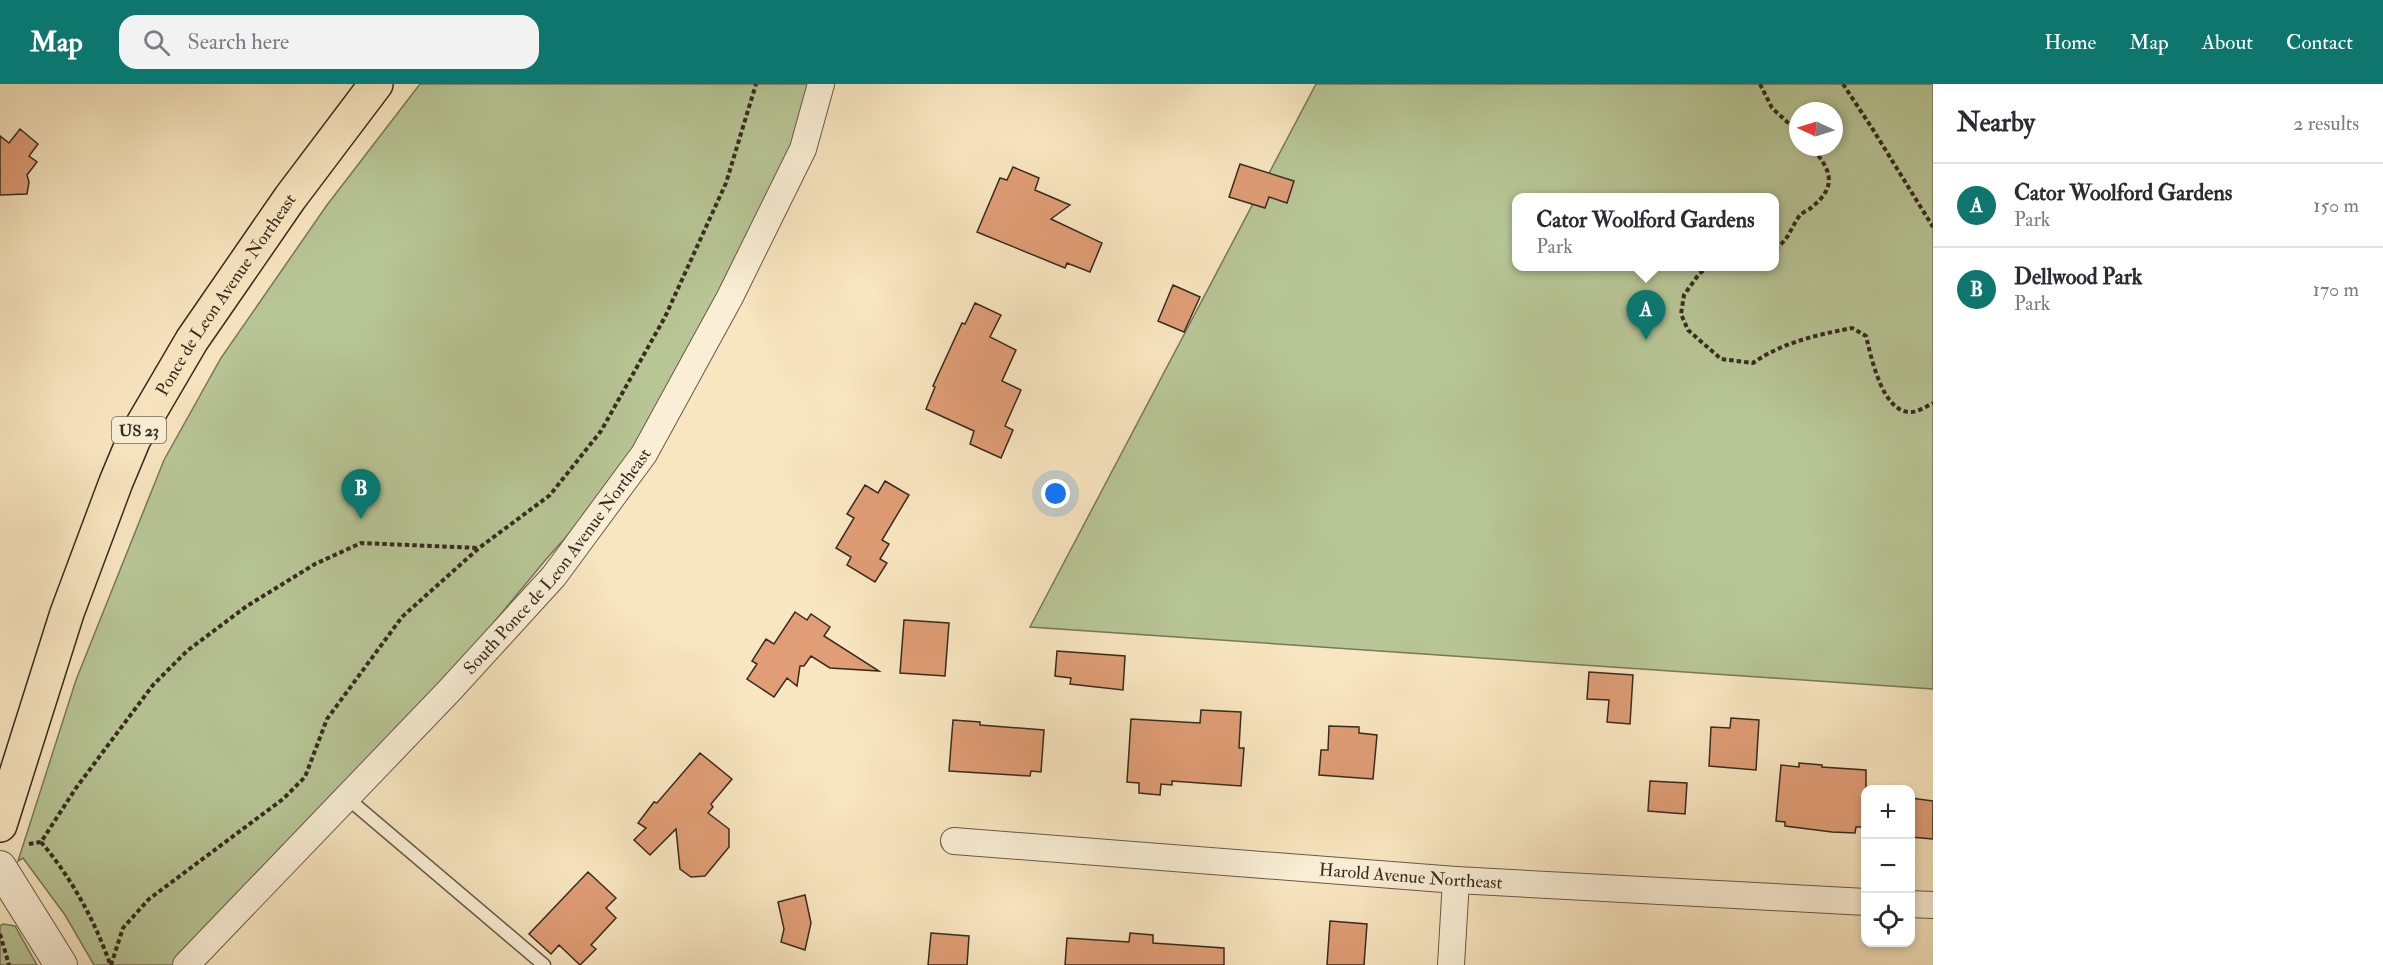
<!DOCTYPE html>
<meta charset="utf-8">
<style>
body{margin:0;font-family:"IM FELL Double Pica",serif;background:#f2f2f3;color:#2b2b33}
.controls{position:absolute;right:18px;bottom:18px;display:grid;overflow:hidden;border-radius:12px;box-shadow:0 3px 9px #0003}
.controls button{width:54px;height:54px;display:grid;place-items:center;padding:0;border:0;border-bottom:2px solid #e1e1e2;background:#fff;color:#2b2b33;font:30px sans-serif}
.compass{position:absolute;left:1789px;top:18px;width:54px;height:54px;border-radius:50%;background:#fff;box-shadow:0 3px 9px #0003;rotate:274deg}
.you{position:absolute;left:1056px;top:410px;width:21px;height:21px;margin:-15px;border:4px solid #fff;border-radius:50%;background:#1a73e8;box-shadow:0 0 0 9px #1a73e833}
.badge{display:grid;place-items:center;width:39px;height:39px;border-radius:50%;background:#0f766e;color:#fff;font-size:20px;font-weight:700}
.pin{position:absolute;translate:-50% -50px;filter:drop-shadow(0 2px 3px #0008)}
.pin::after{content:'';position:absolute;top:32px;width:21px;height:18px;background:inherit;clip-path:polygon(0 0,100% 0,50% 100%)}
.popup{position:absolute;left:1512px;top:109px;width:267px;height:78px;box-sizing:border-box;display:grid;place-content:center;border-radius:12px;background:#fff;filter:drop-shadow(0 2px 4px #0005);font-size:20px;white-space:nowrap;color:#7c7c81}
.popup b{font-size:22px;color:#2b2b33}
.popup::after{content:'';position:absolute;left:50%;top:100%;margin-left:-12px;border:12px solid transparent;border-top-color:#fff}
.list{margin:0;padding:0;list-style:none}
h2{display:flex;justify-content:space-between;align-items:center;height:78px;margin:0;padding:0 24px;font-size:26px}
h2 small{font-size:20px;font-weight:400;color:#7c7c81}
.list li{display:grid;grid-template-columns:39px 1fr auto;gap:18px;align-items:center;box-sizing:border-box;height:84px;padding:0 24px;border-top:2px solid #e1e1e2}
.list b{display:block;font-size:22px;white-space:nowrap}
.list p{margin:0;font-size:20px;white-space:nowrap;color:#7c7c81}
.list em{font-size:20px;font-style:normal;color:#7c7c81}
.icon{flex:none;width:33px;height:33px;fill:none;stroke:currentColor;stroke-width:2;stroke-linecap:round;stroke-linejoin:round}
.map{position:relative;flex:none;width:1933px;height:881px;overflow:hidden}
header{display:flex;align-items:center;gap:36px;box-sizing:border-box;height:84px;padding:0 30px;background:#0f766e;color:#fff}
header strong{font-size:28px}
nav{display:flex;gap:33px;margin-inline-start:auto;font-size:21px}
.search{width:420px;height:54px;background:#f2f2f3;display:flex;align-items:center;gap:15px;box-sizing:border-box;padding:0 21px;border-radius:18px;color:#7c7c81;font-size:22px}
main{display:flex}
aside{flex:1;background:#fff}
.map>svg:first-child{display:block}
</style>
<header>
<strong>Map</strong>
<div class="search"><svg class="icon" aria-label="search" viewBox="0 0 24 24"><circle cx="10" cy="10" r="6"/><path d="M15 15l6 6"/></svg>Search here</div>
<nav><a>Home</a><a>Map</a><a>About</a><a>Contact</a></nav>
</header>
<main>
<div class="map">
<svg width="1933" height="881" viewBox="0 0 1933 881">
<rect width="100%" height="100%" fill="#f8e6c0"/>
<filter id="stains"><feTurbulence type="fractalNoise" baseFrequency=".00333" numOctaves="4"/><feColorMatrix values="0 0 0 0 .2 0 0 0 0 .09 0 0 0 0 .02 0 0 0 .5 -.17"/></filter>
<radialGradient id="worn" r=".72"><stop offset=".6" stop-color="#630" stop-opacity="0"/><stop offset="1" stop-color="#630" stop-opacity=".3"/></radialGradient>
<path fill="#b8c696" stroke="#78785a" stroke-width="1.5" fill-rule="evenodd" d="M 420,0 L 817,0 L 768,117 L 616,398 L 548,473 L 461,578 L 181,881 L 94,881 L 65,831 L 23,774 L 18,777 L 76,596 L 164,376 L 221,274 L 327,121 Z
M 1316,0 L 1933,0 L 1933,605 L 1030,543 ZM 1798,27 L 1834,27 L 1834,63 L 1798,63 ZM 1517,113 L 1775,113 L 1775,182 L 1517,182 Z
M 3,840 L 15,842 L 37,881 L 0,881 L 0,842 Z"/>
<path fill="#e09d76" stroke="#372b1f" stroke-width="1.5" d="M 20,45 L 38,60 L 29,72 L 37,78 L 27,91 L 29,98 L 27,110 L 0,111 L 0,52 L 9,59 Z
M 1240,80 L 1294,97 L 1287,119 L 1269,113 L 1265,124 L 1229,113 Z
M 1013,83 L 1039,94 L 1035,106 L 1070,121 L 1051,135 L 1102,159 L 1090,188 L 1067,179 L 1065,184 L 977,148 L 1000,94 L 1007,96 Z
M 1173,201 L 1200,213 L 1184,248 L 1158,237 Z
M 975,219 L 1001,231 L 990,253 L 1016,266 L 1002,297 L 1021,306 L 1005,342 L 1013,346 L 1001,374 L 970,360 L 974,347 L 926,325 L 935,303 L 933,302 L 962,239 L 965,240 Z
M 885,397 L 909,411 L 882,456 L 889,460 L 880,475 L 887,479 L 875,498 L 847,481 L 851,473 L 836,464 L 854,434 L 847,430 L 865,401 L 878,409 Z
M 795,528 L 807,536 L 811,530 L 830,543 L 824,552 L 879,587 L 830,584 L 811,572 L 804,582 L 800,582 L 797,602 L 787,594 L 774,613 L 747,595 L 757,580 L 752,577 L 766,555 L 774,560 Z
M 904,536 L 949,539 L 945,592 L 900,589 Z
M 1057,567 L 1125,572 L 1123,606 L 1070,600 L 1071,594 L 1055,592 Z
M 1589,588 L 1633,591 L 1630,640 L 1607,638 L 1609,616 L 1587,615 Z
M 1201,626 L 1241,628 L 1239,664 L 1244,664 L 1241,702 L 1172,697 L 1172,701 L 1161,700 L 1160,711 L 1139,709 L 1139,699 L 1127,698 L 1131,635 L 1200,639 Z
M 1731,634 L 1759,636 L 1756,686 L 1709,682 L 1711,643 L 1730,644 Z
M 953,636 L 980,638 L 980,641 L 1044,646 L 1041,688 L 1031,687 L 1030,692 L 949,687 Z
M 1329,642 L 1359,643 L 1359,649 L 1377,651 L 1373,695 L 1319,691 L 1321,666 L 1328,666 Z
M 700,669 L 732,695 L 711,720 L 713,723 L 708,729 L 729,745 L 729,763 L 705,792 L 691,793 L 680,785 L 676,745 L 650,771 L 634,756 L 646,744 L 638,739 L 654,718 L 657,719 Z
M 1799,679 L 1822,681 L 1822,683 L 1866,686 L 1866,743 L 1856,743 L 1855,749 L 1832,748 L 1785,742 L 1785,738 L 1776,737 L 1781,681 L 1799,683 Z
M 1650,697 L 1687,699 L 1685,730 L 1648,727 Z
M 1911,714 L 1933,717 L 1933,755 L 1911,753 Z
M 588,788 L 616,814 L 606,824 L 616,834 L 591,861 L 596,865 L 580,881 L 559,861 L 551,870 L 529,850 Z
M 805,811 L 811,839 L 805,866 L 781,858 L 784,845 L 778,818 Z
M 1330,837 L 1367,840 L 1364,881 L 1327,881 Z
M 931,849 L 969,852 L 967,881 L 928,881 Z
M 1130,849 L 1153,851 L 1153,859 L 1224,864 L 1224,881 L 1065,881 L 1067,854 L 1129,858 Z"/>
<g fill="none" stroke-linecap="round" stroke-linejoin="round">
<defs>
<path id="service" d="M 346,713 L 544,881"/>
<g id="minor">
<path id="s1" d="M 954,757 L 1456,796 L 1866,818"/>
<path d="M 1910,820 L 1933,821"/>
<path id="s2" d="M 186,881 L 449,607 L 554,492 L 644,370 L 730,213 L 803,65 L 821,0"/>
<path d="M 1451,881 L 1456,796"/>
</g>
<path id="tertiary" d="M 0,783 L 61,881"/>
<g id="trunk">
<path id="s3" d="M 0,741 L 67,529 L 116,398 L 134,355 L 192,256 L 290,114 L 376,0"/>
</g>
</defs>
<use href="#service" stroke="#675a47" stroke-width="15"/>
<use href="#minor" stroke="#675a47" stroke-width="28"/>
<use href="#tertiary" stroke="#675a47" stroke-width="34"/>
<use href="#trunk" stroke="#372b1f" stroke-width="36"/>
<path stroke="#372b1f" stroke-width="4" stroke-dasharray="4.5 3" stroke-linecap="butt" d="M 1760,0 L 1772,24 L 1798,48
M 1843,0 L 1872,44 L 1933,143
M 1775,165 C 1789,156 1791,143 1800,131 C 1803,128 1809,126 1812,123 C 1838,102 1831,85 1811,63
M 1709,182 L 1699,190 L 1684,211 L 1681,230 L 1688,246 L 1721,275 L 1753,279 C 1783,258 1817,251 1852,244 L 1866,252 C 1871,272 1882,329 1911,328 C 1918,328 1927,322 1933,319
M 41,758 C 71,793 95,837 110,880
M 29,760 L 41,758 L 76,704 L 153,601 L 187,567 L 247,522 L 315,480 L 361,459 L 479,464
M 0,850 L 9,881
M 111,881 L 123,844 L 149,815 L 283,715 L 305,693 L 327,635 L 402,533 L 479,464 L 550,411 L 601,347 L 665,233 L 726,99 L 756,0"/>
<use href="#service" stroke="#faefd6" stroke-width="12"/>
<use href="#minor" stroke="#faefd6" stroke-width="26"/>
<use href="#tertiary" stroke="#faefd6" stroke-width="32"/>
<use href="#trunk" stroke="#f8e6c0" stroke-width="33"/>
</g>
<g text-anchor="middle" stroke-width="6" stroke-linejoin="round" paint-order="stroke">
<rect fill="#faefd6" stroke="#726656" stroke-width="1.5" x="112" y="333" width="54" height="26" rx="4.5"/>
<g font-size="16" font-weight="bold" fill="#372b1f">
<text x="139" y="352">US 23</text>
</g>
<g font-size="18" fill="#372b1f" stroke="#faefd6">
<text dy="6" stroke="none"><textPath href="#s3" startOffset="580">Ponce de Leon Avenue Northeast</textPath></text>
<text dy="6" stroke="none"><textPath href="#s2" startOffset="549">South Ponce de Leon Avenue Northeast</textPath></text>
<text dy="6" stroke="none"><textPath href="#s1" startOffset="458">Harold Avenue Northeast</textPath></text>
</g>
</g>
<rect width="100%" height="100%" filter="url(#stains)"/>
<rect width="100%" height="100%" fill="url(#worn)"/>
</svg>
<div class="controls">
<button>+</button>
<button>−</button>
<button><svg class="icon" aria-label="locate" viewBox="0 0 24 24"><circle cx="12" cy="12" r="6"/><path d="M12 2v4M12 18v4M2 12h4M18 12h4"/></svg></button>
</div>
<svg class="compass" viewBox="-18 -18 36 36"><path d="M0-13l5 13h-10z" fill="#e53935"/><path d="M0 13l5-13h-10z" fill="#7c7c81"/></svg>
<div class="you"></div>
<div class="pin badge" style="left:1646px;top:256px">A</div>
<div class="popup"><b>Cator Woolford Gardens</b>Park</div>
<div class="pin badge" style="left:361px;top:435px">B</div>
</div>
<aside>
<h2>Nearby<small>2 results</small></h2>
<ul class="list">
<li><span class="badge">A</span><div><b>Cator Woolford Gardens</b><p>Park</p></div><em>150 m</em></li>
<li><span class="badge">B</span><div><b>Dellwood Park</b><p>Park</p></div><em>170 m</em></li>
</ul>
</aside>
</main>
